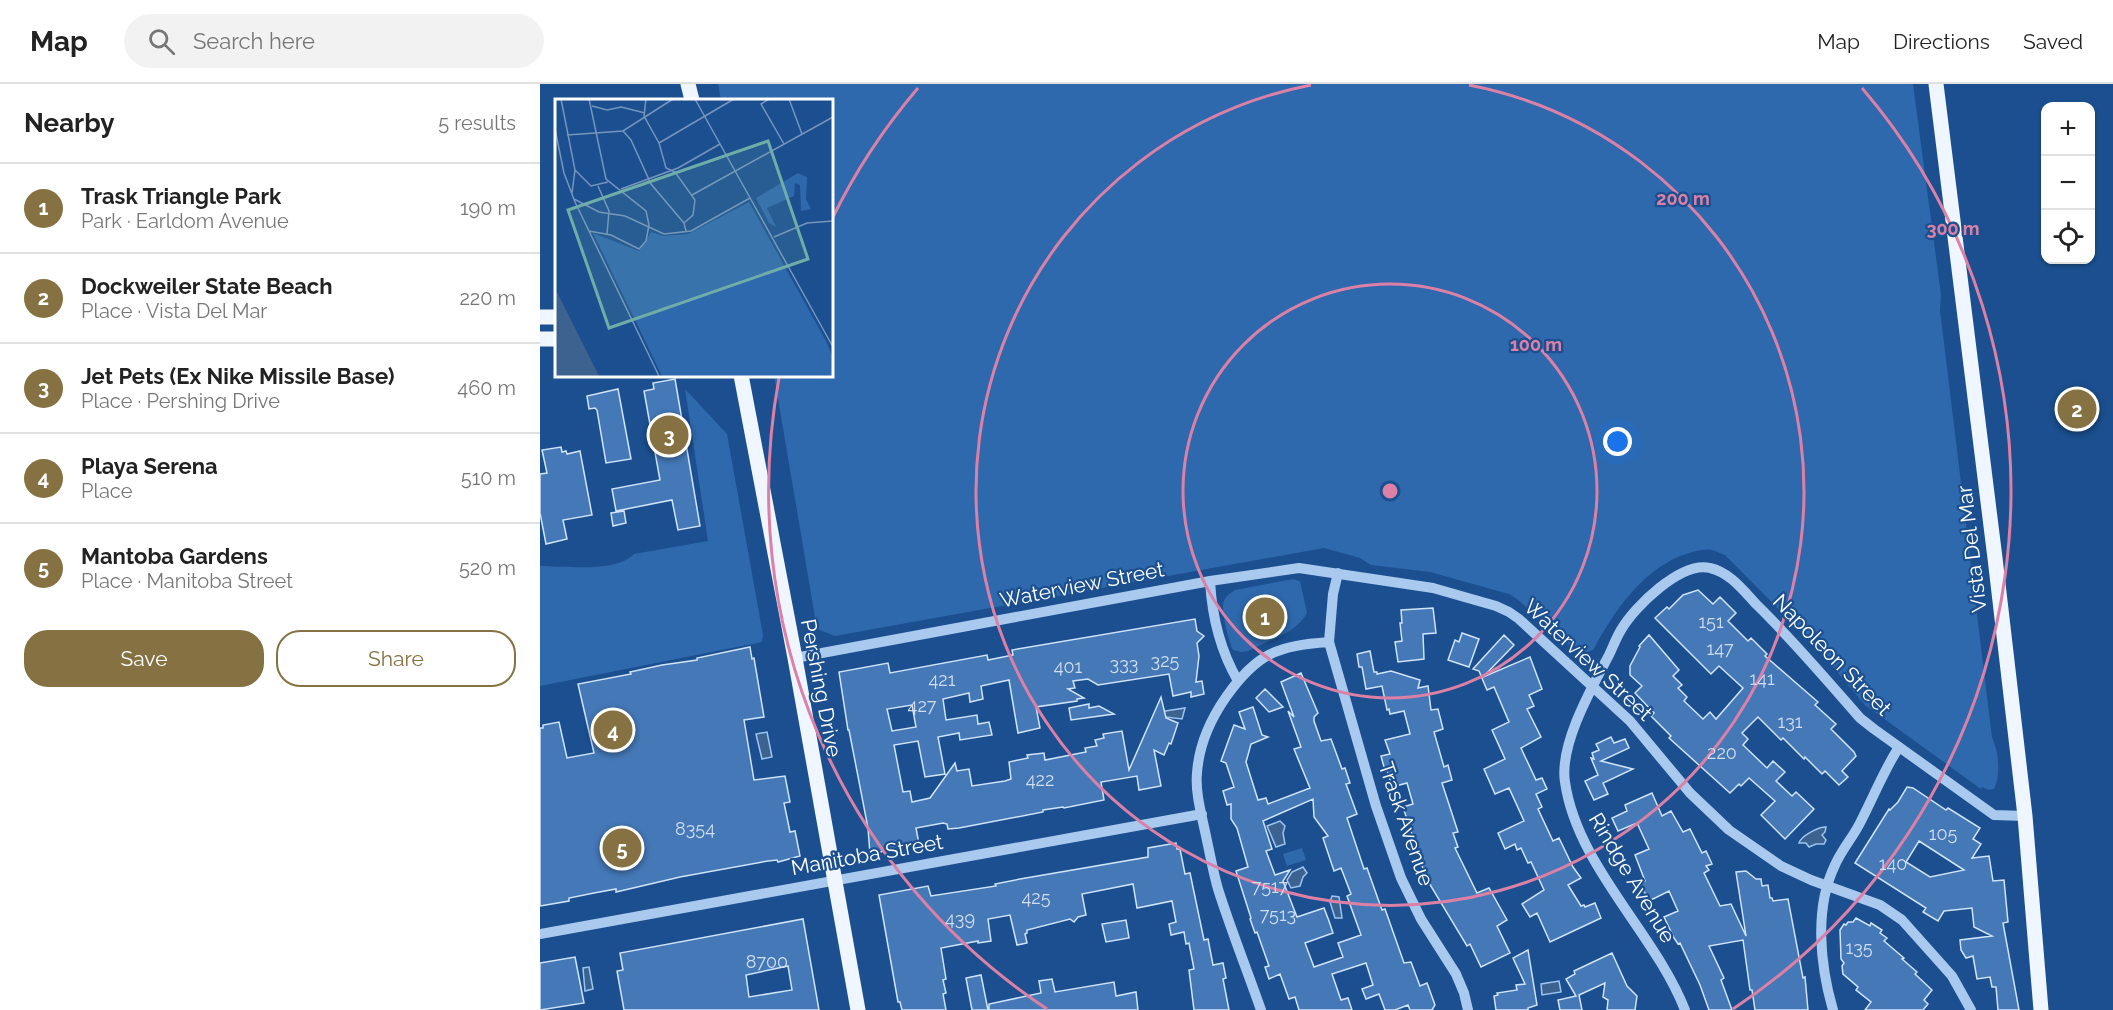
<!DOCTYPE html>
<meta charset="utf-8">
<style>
body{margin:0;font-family:Raleway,sans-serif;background:#f2f2f2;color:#222}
.controls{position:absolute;right:18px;top:18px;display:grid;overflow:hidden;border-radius:12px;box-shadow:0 2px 4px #0004}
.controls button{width:54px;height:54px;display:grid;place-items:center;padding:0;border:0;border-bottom:2px solid #e0e0e0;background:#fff;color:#222;font:30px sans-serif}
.you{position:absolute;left:1078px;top:358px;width:21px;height:21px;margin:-15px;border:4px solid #fff;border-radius:50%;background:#1a73e8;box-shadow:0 0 0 9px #1a73e833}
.badge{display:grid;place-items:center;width:39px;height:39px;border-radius:50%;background:#857141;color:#fff;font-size:20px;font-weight:700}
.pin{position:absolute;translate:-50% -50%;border:3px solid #fff;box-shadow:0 2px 6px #0006}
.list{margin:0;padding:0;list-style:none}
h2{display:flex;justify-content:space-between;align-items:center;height:78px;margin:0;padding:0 24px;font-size:26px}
h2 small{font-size:20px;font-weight:400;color:#767676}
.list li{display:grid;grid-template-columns:39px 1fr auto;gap:18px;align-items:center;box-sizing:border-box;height:90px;padding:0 24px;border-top:2px solid #e0e0e0}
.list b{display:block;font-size:22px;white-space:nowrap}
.list p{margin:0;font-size:20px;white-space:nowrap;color:#767676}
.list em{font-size:20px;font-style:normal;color:#767676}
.actions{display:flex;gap:12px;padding:18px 24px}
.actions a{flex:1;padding:14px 0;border:2px solid #857141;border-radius:24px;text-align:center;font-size:21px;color:#857141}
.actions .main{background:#857141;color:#fff}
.icon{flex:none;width:33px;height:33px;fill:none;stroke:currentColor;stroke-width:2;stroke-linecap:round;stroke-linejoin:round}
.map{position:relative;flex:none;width:1573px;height:926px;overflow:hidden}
header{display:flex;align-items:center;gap:36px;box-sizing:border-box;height:84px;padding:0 30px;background:#fff;border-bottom:2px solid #e0e0e0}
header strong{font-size:28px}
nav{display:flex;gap:33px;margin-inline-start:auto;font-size:21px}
.search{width:420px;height:54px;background:#f2f2f2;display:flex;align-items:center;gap:15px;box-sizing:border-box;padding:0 21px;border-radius:33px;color:#767676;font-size:22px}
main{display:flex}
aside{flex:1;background:#fff}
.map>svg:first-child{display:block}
</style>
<header>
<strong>Map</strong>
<div class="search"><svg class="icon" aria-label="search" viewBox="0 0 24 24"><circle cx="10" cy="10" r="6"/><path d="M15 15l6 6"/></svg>Search here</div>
<nav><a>Map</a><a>Directions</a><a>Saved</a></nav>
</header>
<main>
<aside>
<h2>Nearby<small>5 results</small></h2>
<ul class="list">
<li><span class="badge">1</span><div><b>Trask Triangle Park</b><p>Park · Earldom Avenue</p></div><em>190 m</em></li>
<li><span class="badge">2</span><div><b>Dockweiler State Beach</b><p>Place · Vista Del Mar</p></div><em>220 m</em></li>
<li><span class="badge">3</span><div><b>Jet Pets (Ex Nike Missile Base)</b><p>Place · Pershing Drive</p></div><em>460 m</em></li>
<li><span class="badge">4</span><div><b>Playa Serena</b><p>Place</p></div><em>510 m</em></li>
<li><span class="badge">5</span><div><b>Mantoba Gardens</b><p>Place · Manitoba Street</p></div><em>520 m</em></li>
</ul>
<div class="actions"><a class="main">Save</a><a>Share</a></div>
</aside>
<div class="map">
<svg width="1573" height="926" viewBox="0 0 1573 926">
<rect width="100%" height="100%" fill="#1b4f8f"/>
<path fill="#2e69ad" d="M 178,0 L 1373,0 L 1401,211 L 1400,226 L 1452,654 C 1459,667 1461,692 1454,705 L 1449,706 L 1442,703 L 1441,705 L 1325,621 L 1277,564 L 1185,471 C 1181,470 1176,467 1172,466 C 1161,464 1150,469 1140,472 C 1099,490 1074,528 1053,566 L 1045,569 L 1037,568 L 977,515 L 969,510 L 890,488 L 831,481 L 820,474 L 784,464 L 295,552 L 277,545 L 234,291 L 291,291 L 291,16 L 181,16 Z
M 145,305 L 187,350 L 223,551 L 222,558 L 0,602 L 0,482 C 25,482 76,489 94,470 L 168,457 Z
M 753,495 L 760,497 L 767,529 C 756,549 728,557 708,567 L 701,568 L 693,566 C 689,557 680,526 684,517 C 686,512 690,509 695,506 Z
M 762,764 L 766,776 L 747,782 L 743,770 Z"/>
<path fill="#3c6290" stroke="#9cc4f0" stroke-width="1.5" d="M 645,624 L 642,635 L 617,632 L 619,628 Z
M 227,648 L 232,673 L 222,675 L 216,650 Z
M 740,737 L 745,742 L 743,749 L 745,760 L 736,763 L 727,742 Z
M 1286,743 L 1285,748 L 1282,751 L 1286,756 L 1284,760 L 1276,760 L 1269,763 L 1266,759 L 1259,759 C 1261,752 1278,743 1286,743 Z
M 763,783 L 767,789 L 763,793 L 760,802 L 751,804 L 747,796 L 752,788 Z
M 792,812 L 799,813 L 802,834 L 795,834 L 790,818 Z
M 49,883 L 53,905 L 45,907 L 43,884 Z
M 1019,897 L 1021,908 L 1002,911 L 1001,900 Z"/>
<path fill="#4478b7" stroke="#cfe3fa" stroke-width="1.5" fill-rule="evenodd" d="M 135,295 L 160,442 L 138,446 L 132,416 L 76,427 L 72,405 L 120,396 L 104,307 L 114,305 L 113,299 Z
M 78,305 L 91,375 L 66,379 L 57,326 L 55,324 L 49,325 L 47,312 Z
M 21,363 L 22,368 L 26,367 L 27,370 L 40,367 L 52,431 L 23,436 L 27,455 L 6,460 L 0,429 L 0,390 L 7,389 L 2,366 Z
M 84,427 L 86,439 L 73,442 L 71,429 Z
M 1158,506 L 1173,520 L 1180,513 L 1196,529 L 1188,537 L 1208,557 L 1211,554 L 1227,570 L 1225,572 L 1278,618 L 1275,621 L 1296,640 L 1291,645 L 1314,668 L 1316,672 L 1302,687 L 1308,693 L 1299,701 L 1285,687 L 1282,690 L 1265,673 L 1264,675 L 1243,654 L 1241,656 L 1218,633 L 1202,649 L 1208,655 L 1203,661 L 1227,684 L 1233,677 L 1245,688 L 1236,697 L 1252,712 L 1256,708 L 1274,725 L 1245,755 L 1221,731 L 1235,717 L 1209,694 L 1201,702 L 1199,700 L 1190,709 L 1129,654 L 1131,652 L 1111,632 L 1114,629 L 1095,609 L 1102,602 L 1090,591 L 1090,582 L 1100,563 L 1099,562 L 1109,551 L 1139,586 L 1133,592 L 1142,601 L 1138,604 L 1147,613 L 1144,617 L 1163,635 L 1170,628 L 1176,635 L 1203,604 L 1179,582 L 1171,590 L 1115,534 L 1127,523 L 1129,525 L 1143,511 Z
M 893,524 L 896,549 L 883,550 L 884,575 L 858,578 L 855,558 L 862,557 L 860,539 L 862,539 L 861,526 Z
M 655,535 L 657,547 L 664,552 L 657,559 L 659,572 L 656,598 L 662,597 L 664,610 L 651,613 L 651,608 L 633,612 L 629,590 L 558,601 L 548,595 L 533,597 L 535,604 L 528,605 L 544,614 L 537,615 L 537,617 L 496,623 L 500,644 L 478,649 L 469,596 L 441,602 L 443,615 L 430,618 L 429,609 L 403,615 L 406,636 L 437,631 L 438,640 L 449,638 L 452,651 L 420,656 L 419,649 L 398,653 L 405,690 L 385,693 L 378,657 L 354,661 L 363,708 L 370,707 L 372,718 L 390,714 L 415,679 L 417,687 L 429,685 L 432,702 L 465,697 L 471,695 L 469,678 L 488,674 L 487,671 L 504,669 L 505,676 L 546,668 L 545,664 L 557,662 L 555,656 L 564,654 L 563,650 L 582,647 L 589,686 L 621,613 L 626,634 L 638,639 L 631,660 L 629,659 L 624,671 L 614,666 L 621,702 L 599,706 L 597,692 L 561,698 L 564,716 L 524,724 L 523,723 L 503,726 L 503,728 L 419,744 L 408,745 L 407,740 L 403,739 L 376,744 L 379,760 L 330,770 L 328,744 L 309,646 L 308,646 L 299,588 L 348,579 L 350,589 L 447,571 L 448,576 L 473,571 L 472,566 ZM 372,621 L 376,643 L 352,647 L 347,625 Z
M 922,549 L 939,555 L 929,583 L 908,576 L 915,556 L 919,558 Z
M 964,551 L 974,561 L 943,593 L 990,573 L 1002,605 L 989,611 L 994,622 L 987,625 L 1001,653 L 981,664 L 996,696 L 1002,694 L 1007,705 L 996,710 L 1002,723 L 998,725 L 1013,757 L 1019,754 L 1033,783 L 1041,794 L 1028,801 L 1041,822 L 1044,821 L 1045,823 L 1055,819 L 1061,834 L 1010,858 L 997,829 L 990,833 L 982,820 L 1004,806 L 991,778 L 988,779 L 981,764 L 977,766 L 975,760 L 965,765 L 958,749 L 984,737 L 969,704 L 955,710 L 944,685 L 965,675 L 952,646 L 969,638 L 954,603 L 947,606 L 939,587 L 933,585 Z
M 210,563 L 212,575 L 214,574 L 224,633 L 204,636 L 214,696 L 245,692 L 250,718 L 244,719 L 250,748 L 255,747 L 260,772 L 238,778 L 237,776 L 228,777 L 140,793 L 76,808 L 76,805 L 54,809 L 29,814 L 29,817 L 0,822 L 0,644 L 3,644 L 3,641 L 19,638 L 27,674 L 54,669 L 38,600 L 91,590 L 90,588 L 122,581 L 157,576 L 157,574 Z
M 830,567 L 834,588 L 837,588 L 837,590 L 851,587 L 880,596 L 878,604 L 888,602 L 891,626 L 898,625 L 903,645 L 894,648 L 904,683 L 908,681 L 912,696 L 902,699 L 918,748 L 913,749 L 918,763 L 915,764 L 937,809 L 949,804 L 967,836 L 957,842 L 970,869 L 941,883 L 930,860 L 927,862 L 886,794 L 863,723 L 873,720 L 867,699 L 852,703 L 846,683 L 844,683 L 841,672 L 850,670 L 845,656 L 870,650 L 864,627 L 850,630 L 849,625 L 847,626 L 842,602 L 826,605 L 822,583 L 819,583 L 817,570 Z
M 761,589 L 778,629 L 774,633 L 774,637 L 781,657 L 791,655 L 802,685 L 805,684 L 810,699 L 806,700 L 817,730 L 807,734 L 824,785 L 827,784 L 842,826 L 845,825 L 864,879 L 871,878 L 880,902 L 887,899 L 895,921 L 892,926 L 870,926 L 868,921 L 855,926 L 845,926 L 839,910 L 826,915 L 822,905 L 833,901 L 826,879 L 792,890 L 801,916 L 808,914 L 812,926 L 759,926 L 755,913 L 749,915 L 740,890 L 729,895 L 725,883 L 729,882 L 717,848 L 715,849 L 710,835 L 711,834 L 696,787 L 708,783 L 697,744 L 691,735 L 691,720 L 687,721 L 683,707 L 694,703 L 686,679 L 681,677 L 694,641 L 705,645 L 699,628 L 713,623 L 722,651 L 728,653 L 711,660 L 706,678 L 718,716 L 726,714 L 728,720 L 770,704 L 754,665 L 761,663 L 748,627 L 754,633 L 741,598 ZM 773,715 L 774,733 L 788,752 L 783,754 L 794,787 L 801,784 L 811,810 L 807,812 L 821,851 L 798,859 L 803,873 L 774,883 L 765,859 L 793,849 L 789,837 L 784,824 L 757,833 L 743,797 L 750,786 L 735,791 L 726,767 L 732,765 L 723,737 Z
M 725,605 L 743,623 L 729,628 L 716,614 Z
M 549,620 L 549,624 L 559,622 L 574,630 L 531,636 L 529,624 Z
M 1071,653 L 1074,659 L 1085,655 L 1089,664 L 1061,677 L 1093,685 L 1063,699 L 1068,710 L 1054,716 L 1045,697 L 1058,691 L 1051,674 L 1054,675 L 1052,669 L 1059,666 L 1056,660 Z
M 1367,703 L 1373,704 L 1406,726 L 1408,724 L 1440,744 L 1433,755 L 1441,760 L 1432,774 L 1449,772 L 1453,797 L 1464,796 L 1468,838 L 1463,839 L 1479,926 L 1458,926 L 1456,903 L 1452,903 L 1450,893 L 1437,895 L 1433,872 L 1426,874 L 1421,866 L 1420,856 L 1452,852 L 1434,843 L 1432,824 L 1404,827 L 1398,837 L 1383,828 L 1386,824 L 1315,779 L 1349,725 L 1350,726 L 1358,718 ZM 1379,757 L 1424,786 L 1390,793 L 1366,778 Z
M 1112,709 L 1122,732 L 1131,727 L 1143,748 L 1150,745 L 1162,769 L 1166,767 L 1172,780 L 1166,782 L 1169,786 L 1164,789 L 1180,822 L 1191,820 L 1206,852 L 1196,788 L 1206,787 L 1216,795 L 1221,795 L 1222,802 L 1228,801 L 1230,814 L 1232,814 L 1233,817 L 1248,815 L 1263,894 L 1265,893 L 1268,926 L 1215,926 L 1212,906 L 1210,906 L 1203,856 L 1169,862 L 1184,894 L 1181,896 L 1192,926 L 1169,926 L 1160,901 L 1140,859 L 1138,860 L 1134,854 L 1124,833 L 1138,827 L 1129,807 L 1109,817 L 1100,800 L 1105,797 L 1095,771 L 1109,765 L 1097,739 L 1078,747 L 1072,734 L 1087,727 L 1085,721 Z
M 636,759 L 637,765 L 640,765 L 645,790 L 650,789 L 664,856 L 668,855 L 673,881 L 683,879 L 686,894 L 683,895 L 689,926 L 654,926 L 649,886 L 654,885 L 649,859 L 646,860 L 644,848 L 631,851 L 629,840 L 636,838 L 632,817 L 597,824 L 593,800 L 542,810 L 546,831 L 538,833 L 534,838 L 530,835 L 487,846 L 487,849 L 485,850 L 487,859 L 477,861 L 470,831 L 448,835 L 451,857 L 438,859 L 438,857 L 401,864 L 406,895 L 403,896 L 406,909 L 403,910 L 406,926 L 362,926 L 360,918 L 358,918 L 339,811 L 388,802 L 391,812 L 456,802 L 455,800 L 480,795 L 608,773 L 608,764 Z
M 1316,834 L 1330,842 L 1331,839 L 1342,846 L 1340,849 L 1347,854 L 1344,857 L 1364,874 L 1362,875 L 1377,888 L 1375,890 L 1392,906 L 1384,916 L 1388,920 L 1383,926 L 1325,926 L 1331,918 L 1316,906 L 1318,903 L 1303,890 L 1302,882 L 1304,879 L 1301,875 L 1300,846 L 1304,840 L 1306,841 L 1308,838 L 1313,838 Z
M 263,835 L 279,926 L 84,926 L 77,887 L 83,886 L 80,869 ZM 248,882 L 252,906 L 209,913 L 206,891 Z
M 586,836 L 589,854 L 566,858 L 562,840 Z
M 988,866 L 997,921 L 988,924 L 988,926 L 956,926 L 954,912 L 958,911 L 957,909 L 977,906 L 976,901 L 985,900 L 973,874 Z
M 1072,869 L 1087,902 L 1097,912 L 1095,926 L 1067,926 L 1068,916 L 1063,913 L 1065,899 L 1039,911 L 1042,926 L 1020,926 L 1018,916 L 1036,912 L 1026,895 L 1035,890 L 1034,887 Z
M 35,873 L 44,919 L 0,926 L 0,879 Z
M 441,891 L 448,926 L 432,926 L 426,894 Z
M 512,895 L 515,908 L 574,898 L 576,912 L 596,908 L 598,926 L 449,926 L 449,920 L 501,909 L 499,897 Z"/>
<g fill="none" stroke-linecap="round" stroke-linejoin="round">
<path stroke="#a9c9ee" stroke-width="10" d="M 670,497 C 672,533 680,566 698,597
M 789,558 L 836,722 L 861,794 L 881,835 L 916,890 L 924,909 L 928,926
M 255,574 L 670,497 L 759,484 L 893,504 L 956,522 L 969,528 L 979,535 L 1090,637 L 1150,709 L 1189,746 L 1241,782 L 1271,796 L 1340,821 L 1362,836 L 1412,892 L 1431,926
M 0,850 L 662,730
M 721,926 C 707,886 691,846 678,805 C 673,788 670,770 666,752 C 662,732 655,709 657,689 C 659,660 670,636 686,613 C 717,569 737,562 789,558 L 793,510 L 798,489
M 1145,926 C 1115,849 1037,782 1025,698 C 1019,661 1052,603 1069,571 C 1073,563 1076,554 1081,546 C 1094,523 1141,477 1170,484 C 1189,488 1203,506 1216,520 C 1253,556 1286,595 1320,634 L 1334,645 L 1454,731 L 1485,732
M 1293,926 C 1280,881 1274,824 1295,781 C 1302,765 1314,752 1321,737 C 1334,712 1344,686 1359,663"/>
<path stroke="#f0f6ff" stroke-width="15" d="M 148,0 L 152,16
M 1396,0 L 1455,474 L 1485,732 L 1501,926
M 0,233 L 16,233
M 0,255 L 16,255
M 201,291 L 255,574 L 318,926"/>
</g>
<g fill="none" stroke="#dd80a5" stroke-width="3">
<circle cx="850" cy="407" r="207"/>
<path d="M929 1A414 414 0 1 1 771 1"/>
<path d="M507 925A621 621 0 0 1 239 294M292 135A621 621 0 0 1 378 4M1322 4A621 621 0 0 1 1193 925"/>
</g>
<g text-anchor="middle" stroke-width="4.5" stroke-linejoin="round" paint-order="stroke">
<g font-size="18" fill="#d0dded">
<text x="1171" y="544">151</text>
<text x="1180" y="571">147</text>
<text x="625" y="583">325</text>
<text x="584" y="586">333</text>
<text x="528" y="589">401</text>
<text x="1222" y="601">141</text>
<text x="402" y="602">421</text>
<text x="382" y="628">427</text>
<text x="1250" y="644">131</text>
<text x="1182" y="675">220</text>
<text x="500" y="702">422</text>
<text x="155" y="751">8354</text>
<text x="1403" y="756">105</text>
<text x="1353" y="786">140</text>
<text x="730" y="809">7517</text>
<text x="496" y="820">425</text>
<text x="738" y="837">7513</text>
<text x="420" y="841">439</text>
<text x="1319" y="870">135</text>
<text x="227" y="884">8700</text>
</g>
<g font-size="21" fill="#fff" stroke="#1b4f8f">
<text transform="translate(1432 465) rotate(-97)" y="7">Vista Del Mar</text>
<text transform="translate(542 501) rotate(-11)" y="7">Waterview Street</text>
<text transform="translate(1292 571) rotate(46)" y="7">Napoleon Street</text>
<text transform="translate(1048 576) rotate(43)" y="7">Waterview Street</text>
<text transform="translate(281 604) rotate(79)" y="7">Pershing Drive</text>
<text transform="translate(866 740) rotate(71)" y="7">Trask Avenue</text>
<text transform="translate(327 771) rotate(-10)" y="7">Manitoba Street</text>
<text transform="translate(1092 794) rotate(59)" y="7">Rindge Avenue</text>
</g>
</g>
<g transform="translate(15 15)">
<rect width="278" height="278" fill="#1b4f8f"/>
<path d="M 243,74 L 252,78 L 251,100 L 256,110 L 246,112 L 245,86 L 240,84 L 239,97 L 212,109 L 221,128 L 214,124 L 201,99 ZM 194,103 L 271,242 L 277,256 L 277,277 L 107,277 L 38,134 L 84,152 L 96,133 L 108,137 L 133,135 Z" fill="#2e69ad"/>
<path d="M 0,189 L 44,277 L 0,277 Z" fill="#3c6290"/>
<path fill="none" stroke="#7695bc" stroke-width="1.5" d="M 6,0 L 20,71 L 17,94M 34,0 L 51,80 L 91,112 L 94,126 L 91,142 L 84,150 L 56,136 L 34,132M 91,0 L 89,17 L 104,44 L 111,69 L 120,73 L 140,101 L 138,116 L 129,124 L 131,132M 140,0 L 278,248M 214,0 L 206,5 L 229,45M 234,0 L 247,35M 37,7 L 52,11 L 66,8 L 90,14M 0,30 L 9,74 L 20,103 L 104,277M 68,32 L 76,41 L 96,85 L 129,124M 12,36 L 68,32 L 118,0M 104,44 L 179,0M 20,71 L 36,87 L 53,83M 43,87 L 54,112 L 52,135M 66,90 L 123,69 L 165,45M 137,96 L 278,18M 19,100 L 44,113 L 70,117 L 109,135 L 136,132 L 195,99M 219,138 L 252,124 L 278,122"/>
<path fill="#6fada8" fill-opacity="0.15" stroke="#6fada8" stroke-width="3" d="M 213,42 L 253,160 L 54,229 L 13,111 Z"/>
<rect width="278" height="278" fill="none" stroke="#fff" stroke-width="3"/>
</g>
<circle cx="850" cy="407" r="9" fill="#dd80a5" stroke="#1b4f8f" stroke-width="3"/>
<g font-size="18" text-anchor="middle" font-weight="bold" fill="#dd80a5" stroke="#1b4f8f" stroke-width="4.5" stroke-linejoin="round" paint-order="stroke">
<text x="1143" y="121">200 m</text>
<text x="1413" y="151">300 m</text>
<text x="996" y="267">100 m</text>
</g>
</svg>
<div class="controls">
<button>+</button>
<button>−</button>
<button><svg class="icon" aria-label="locate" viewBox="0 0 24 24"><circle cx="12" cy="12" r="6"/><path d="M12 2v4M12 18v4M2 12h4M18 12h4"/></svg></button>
</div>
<div class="you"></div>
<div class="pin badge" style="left:725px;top:533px">1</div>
<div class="pin badge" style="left:1537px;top:325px">2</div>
<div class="pin badge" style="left:129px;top:351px">3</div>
<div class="pin badge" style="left:73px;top:646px">4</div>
<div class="pin badge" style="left:82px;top:764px">5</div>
</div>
</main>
